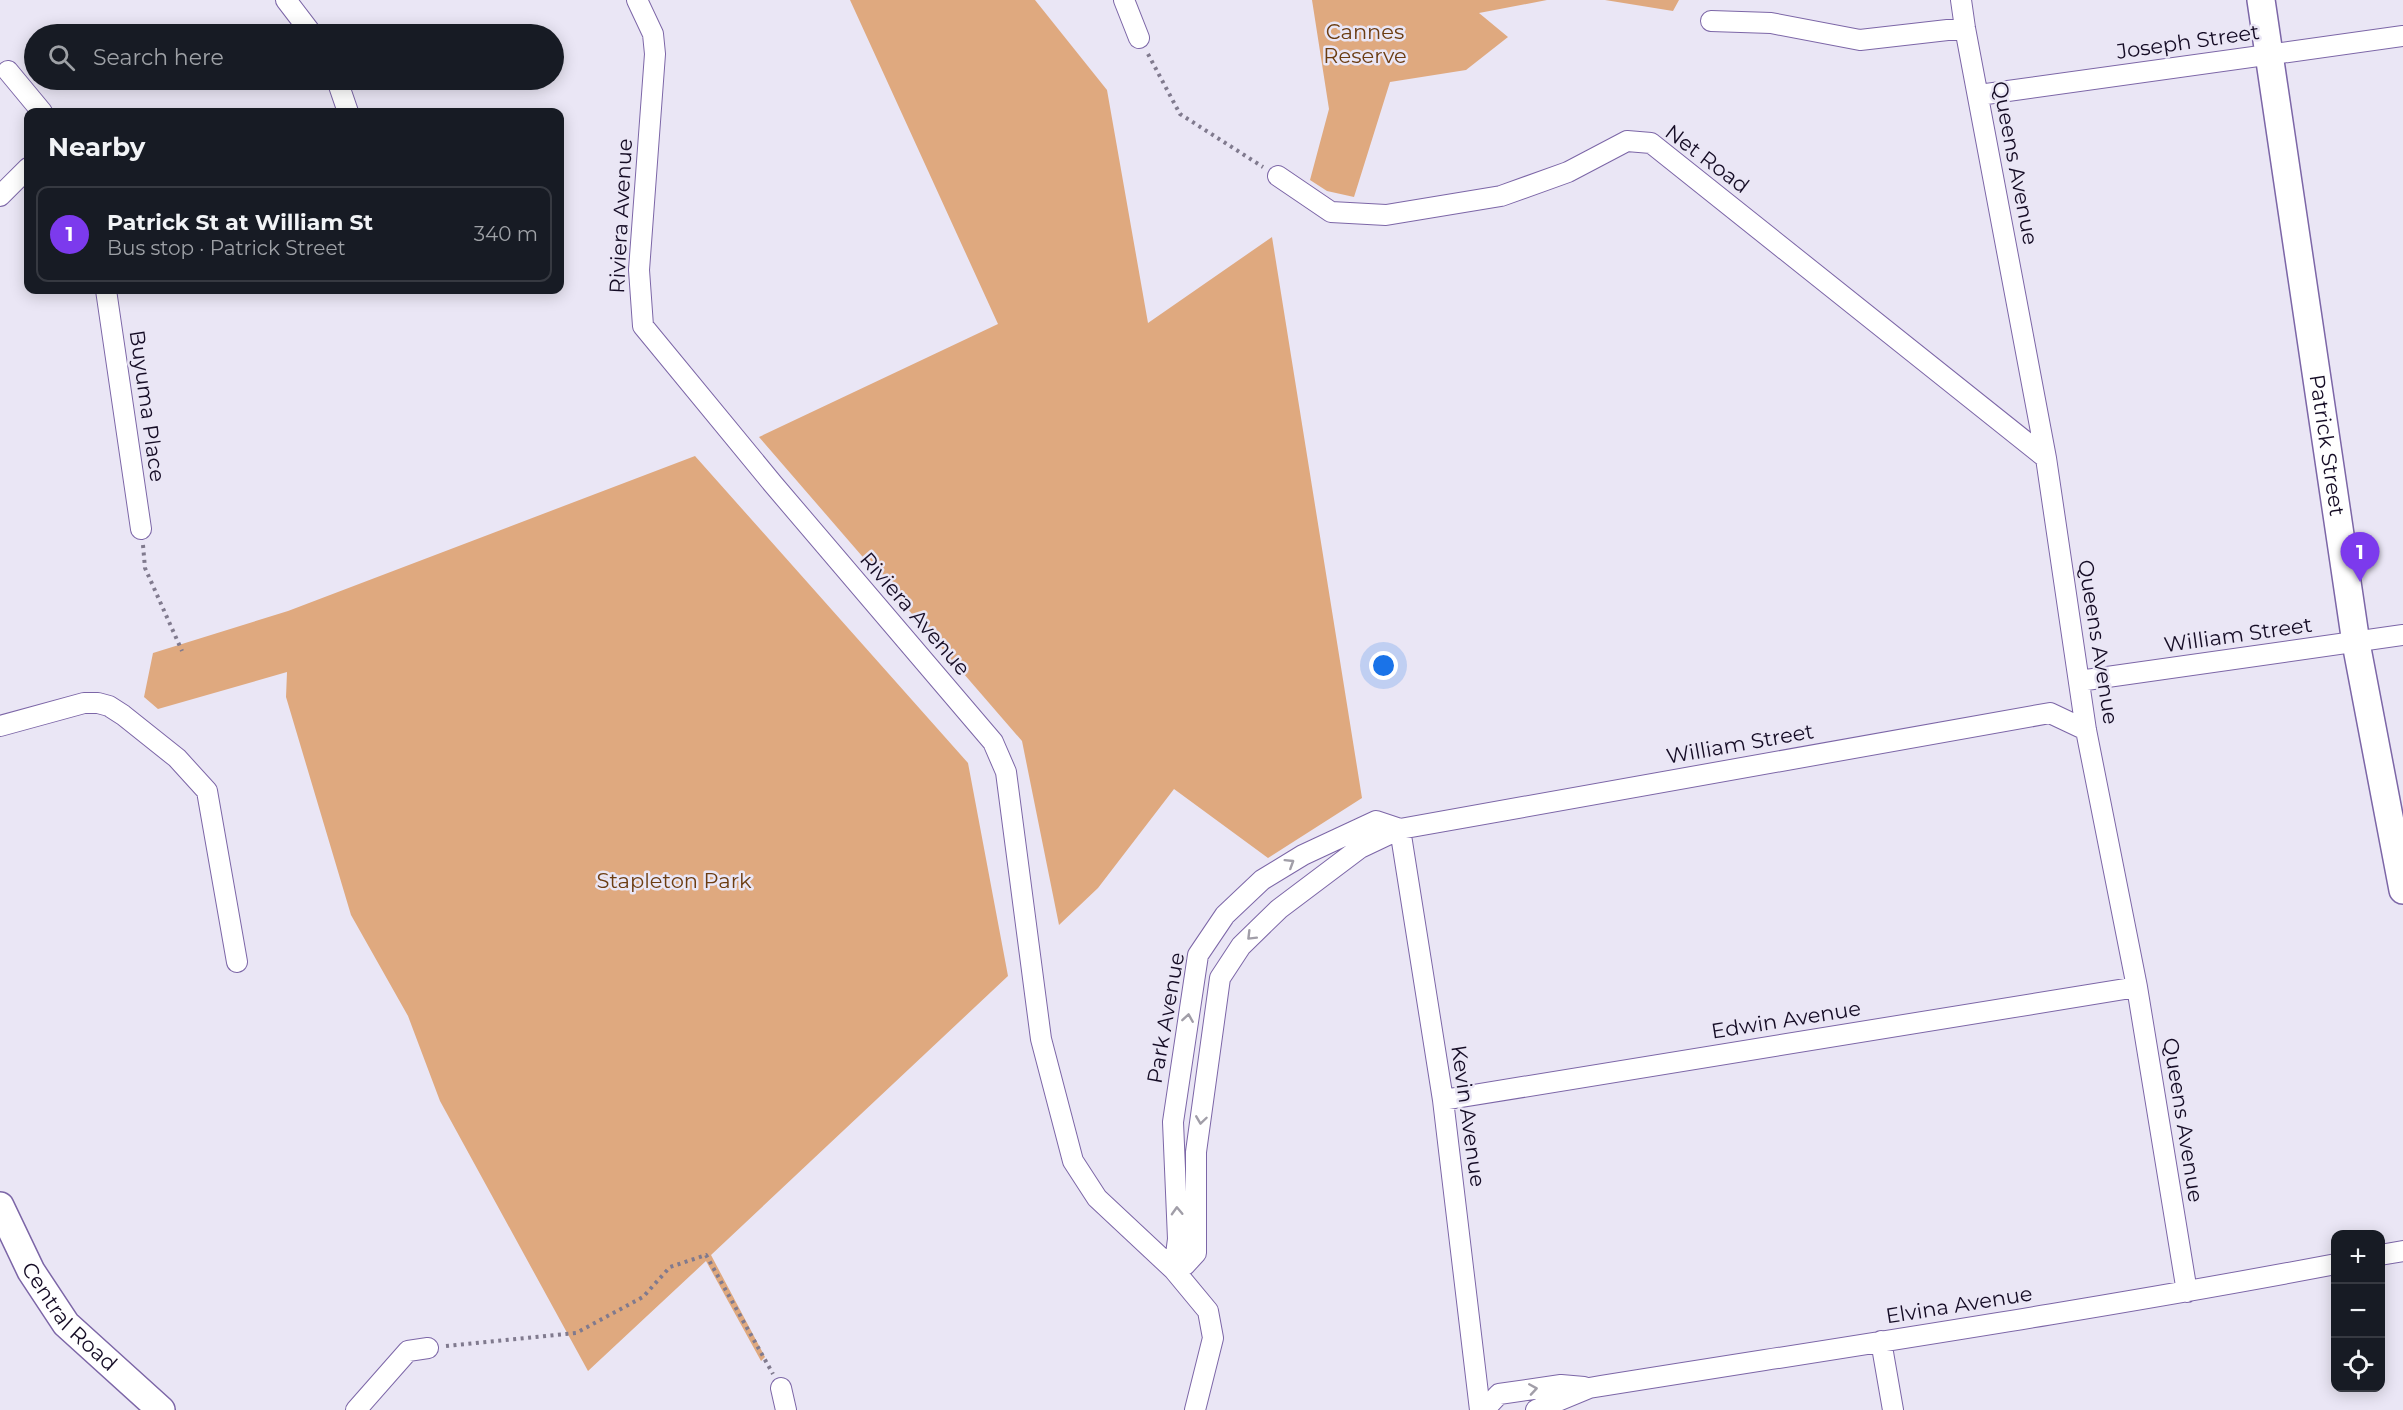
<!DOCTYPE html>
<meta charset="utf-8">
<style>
body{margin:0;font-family:Montserrat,sans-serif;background:#242831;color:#f1f3f6}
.controls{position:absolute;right:18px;bottom:18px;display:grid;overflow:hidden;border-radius:12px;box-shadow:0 3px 15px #0003}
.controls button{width:54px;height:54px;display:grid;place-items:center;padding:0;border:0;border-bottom:2px solid #363941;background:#171b24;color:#f1f3f6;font:30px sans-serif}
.you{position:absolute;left:1384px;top:666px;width:21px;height:21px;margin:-15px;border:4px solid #fff;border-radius:50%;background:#1a73e8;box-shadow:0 0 0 9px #1a73e833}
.badge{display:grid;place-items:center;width:39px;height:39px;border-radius:50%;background:#7c3aed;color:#fff;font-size:20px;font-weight:700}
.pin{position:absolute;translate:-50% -50px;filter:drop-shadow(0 2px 3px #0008)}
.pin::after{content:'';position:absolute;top:32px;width:21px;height:18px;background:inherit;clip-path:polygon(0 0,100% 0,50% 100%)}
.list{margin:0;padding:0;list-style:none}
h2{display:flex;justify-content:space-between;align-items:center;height:78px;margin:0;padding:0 24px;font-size:26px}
h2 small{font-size:20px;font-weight:400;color:#9ea1a6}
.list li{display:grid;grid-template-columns:39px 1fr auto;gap:18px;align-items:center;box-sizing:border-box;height:96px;margin:0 12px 12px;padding:0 12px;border:2px solid #363941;border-radius:12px}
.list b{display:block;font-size:22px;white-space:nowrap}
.list p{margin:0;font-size:20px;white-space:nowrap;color:#9ea1a6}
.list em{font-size:20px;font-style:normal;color:#9ea1a6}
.icon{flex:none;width:33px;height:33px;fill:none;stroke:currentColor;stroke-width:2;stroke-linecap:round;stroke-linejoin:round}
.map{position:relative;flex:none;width:2403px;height:1410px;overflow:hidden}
.search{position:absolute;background:#171b24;box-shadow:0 3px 15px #0003;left:24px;top:24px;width:540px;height:66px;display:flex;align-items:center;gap:15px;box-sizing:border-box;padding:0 21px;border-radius:33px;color:#9ea1a6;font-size:22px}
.panel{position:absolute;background:#171b24;box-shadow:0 3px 15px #0003;left:24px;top:108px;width:540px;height:186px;border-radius:12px}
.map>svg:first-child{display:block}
</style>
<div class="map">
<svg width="2403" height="1410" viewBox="0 0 2403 1410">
<rect width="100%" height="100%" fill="#eae6f5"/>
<path fill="#dfa97f" d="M 850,0 L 1035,0 L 1107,90 L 1148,323 L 1272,237 L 1362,798 L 1268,858 L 1174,789 L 1098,888 L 1059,925 L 1022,741 L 759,437 L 998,324 Z
M 1312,0 L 1547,0 L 1479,13 L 1508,37 L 1466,70 L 1390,82 L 1354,197 L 1327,191 L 1310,180 L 1329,109 Z
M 1605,0 L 1679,0 L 1673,11 Z
M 695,456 L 968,763 L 1008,976 L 711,1255 L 765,1357 L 761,1361 L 706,1261 L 588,1371 L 440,1101 L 408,1016 L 351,915 L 286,697 L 287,672 L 158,709 L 144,697 L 153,653 L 288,611 Z"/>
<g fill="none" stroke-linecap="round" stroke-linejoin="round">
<defs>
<path id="street" d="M 286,0 L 312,34
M 637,0 L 653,34 L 655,54 L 639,270 L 643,326 L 773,484 L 993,742 L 1006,772 L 1041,1039 L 1073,1161 L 1097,1198 L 1174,1270 L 1208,1311 L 1213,1338 L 1195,1410
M 1124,0 L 1139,38
M 1961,0 L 1965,28 L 2046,458 L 2086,730 L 2137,987 L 2187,1292
M 1711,21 L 1771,23 L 1860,40 L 1965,28
M 8,71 L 42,112
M 337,80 L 348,112
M 1979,95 L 2403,36
M 1278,176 L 1331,212 L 1386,215 L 1501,196 L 1568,172 L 1627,141 L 1651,143 L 2046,458
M 0,196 L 28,168
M 106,290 L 141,529
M 2079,681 L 2403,635
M 0,726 L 84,703 L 98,703 L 109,706 L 123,715 L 177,758 L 207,791 L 237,962
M 1400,829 L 1443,1100 L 1480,1410
M 1443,1100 L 2137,987
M 2380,1255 L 2403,1251
M 1174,1270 L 1185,1265 L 1196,1253 L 1196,1152 L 1220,978 L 1241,946 L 1279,909 L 1360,848 L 1400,829 L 2050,713 L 2086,730
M 1174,1270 L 1178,1239 L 1173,1122 L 1198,955 L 1225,915 L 1262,880 L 1303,855 L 1376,821 L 1400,829
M 1881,1341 L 1893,1410
M 781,1388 L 786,1410
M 356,1410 L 408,1351 L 428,1348
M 1484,1410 L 1499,1394 L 1561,1385 L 1584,1387
M 1536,1410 L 1589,1388 C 1838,1348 2088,1311 2336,1264"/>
<g id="secondary">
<path id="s1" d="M 2261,0 L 2356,643 L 2403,890"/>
<path id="s2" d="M 0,1206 L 31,1271 L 66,1324 L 161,1410"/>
</g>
</defs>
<use href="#street" stroke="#7c66a7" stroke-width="22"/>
<use href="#secondary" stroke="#7c66a7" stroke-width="30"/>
<path stroke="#807a8e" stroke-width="4" stroke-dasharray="3 4.5" stroke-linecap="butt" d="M 1148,54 L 1180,114 L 1263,167
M 143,545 L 145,568 L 182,651
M 446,1346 L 576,1333 L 643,1297 L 670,1267 L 706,1255 L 773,1374"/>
<use href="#street" stroke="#fff" stroke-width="20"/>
<use href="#secondary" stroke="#fff" stroke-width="27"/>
</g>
<defs><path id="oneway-chevron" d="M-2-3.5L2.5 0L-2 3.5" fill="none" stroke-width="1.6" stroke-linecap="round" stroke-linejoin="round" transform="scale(1.5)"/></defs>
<g stroke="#a19ea8">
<use href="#oneway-chevron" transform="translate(1290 863) rotate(-32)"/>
<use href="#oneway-chevron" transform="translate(1251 936) rotate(135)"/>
<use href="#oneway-chevron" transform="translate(1188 1018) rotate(-81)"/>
<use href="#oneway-chevron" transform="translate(1201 1120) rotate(98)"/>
<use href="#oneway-chevron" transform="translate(1177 1211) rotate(-92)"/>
<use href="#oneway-chevron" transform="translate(1533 1389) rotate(-9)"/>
</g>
<g text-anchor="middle" stroke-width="5" stroke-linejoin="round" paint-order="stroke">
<g font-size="21" fill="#6b3c11" stroke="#eae6f5">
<text x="1365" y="39">Cannes<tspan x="1365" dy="24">Reserve</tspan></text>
<text x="674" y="888">Stapleton Park</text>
</g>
<g font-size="21" fill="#150c25" stroke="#eae6f5">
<text transform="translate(2188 42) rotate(-8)" y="7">Joseph Street</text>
<text transform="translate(1707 159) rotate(37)" y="7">Net Road</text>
<text transform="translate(2015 163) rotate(79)" y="7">Queens Avenue</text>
<text transform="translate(621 216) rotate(-87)" y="7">Riviera Avenue</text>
<text transform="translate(147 406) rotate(82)" y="7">Buyuma Place</text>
<text dy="7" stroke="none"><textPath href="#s1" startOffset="450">Patrick Street</textPath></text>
<text transform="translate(915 614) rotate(49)" y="7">Riviera Avenue</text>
<text transform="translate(2238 635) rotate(-8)" y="7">William Street</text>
<text transform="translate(2098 642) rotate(81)" y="7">Queens Avenue</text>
<text transform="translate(1740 744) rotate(-10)" y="7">William Street</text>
<text transform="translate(1166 1018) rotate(-80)" y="7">Park Avenue</text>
<text transform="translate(1786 1020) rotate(-9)" y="7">Edwin Avenue</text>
<text transform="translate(1468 1116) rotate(82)" y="7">Kevin Avenue</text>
<text transform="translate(2183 1120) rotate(81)" y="7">Queens Avenue</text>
<text transform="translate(1959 1305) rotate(-9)" y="7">Elvina Avenue</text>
<text dy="7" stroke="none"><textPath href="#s2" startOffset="132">Central Road</textPath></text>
</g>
</g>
</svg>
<div class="controls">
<button>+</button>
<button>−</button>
<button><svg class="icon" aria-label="locate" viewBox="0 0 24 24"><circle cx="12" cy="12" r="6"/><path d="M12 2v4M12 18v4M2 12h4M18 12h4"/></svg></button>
</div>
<div class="you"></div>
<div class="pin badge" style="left:2360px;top:582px">1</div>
<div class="search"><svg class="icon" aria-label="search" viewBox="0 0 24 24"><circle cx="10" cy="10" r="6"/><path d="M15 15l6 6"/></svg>Search here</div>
<section class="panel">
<h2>Nearby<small></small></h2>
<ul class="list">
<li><span class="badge">1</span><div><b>Patrick St at William St</b><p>Bus stop · Patrick Street</p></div><em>340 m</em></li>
</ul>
</section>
</div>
